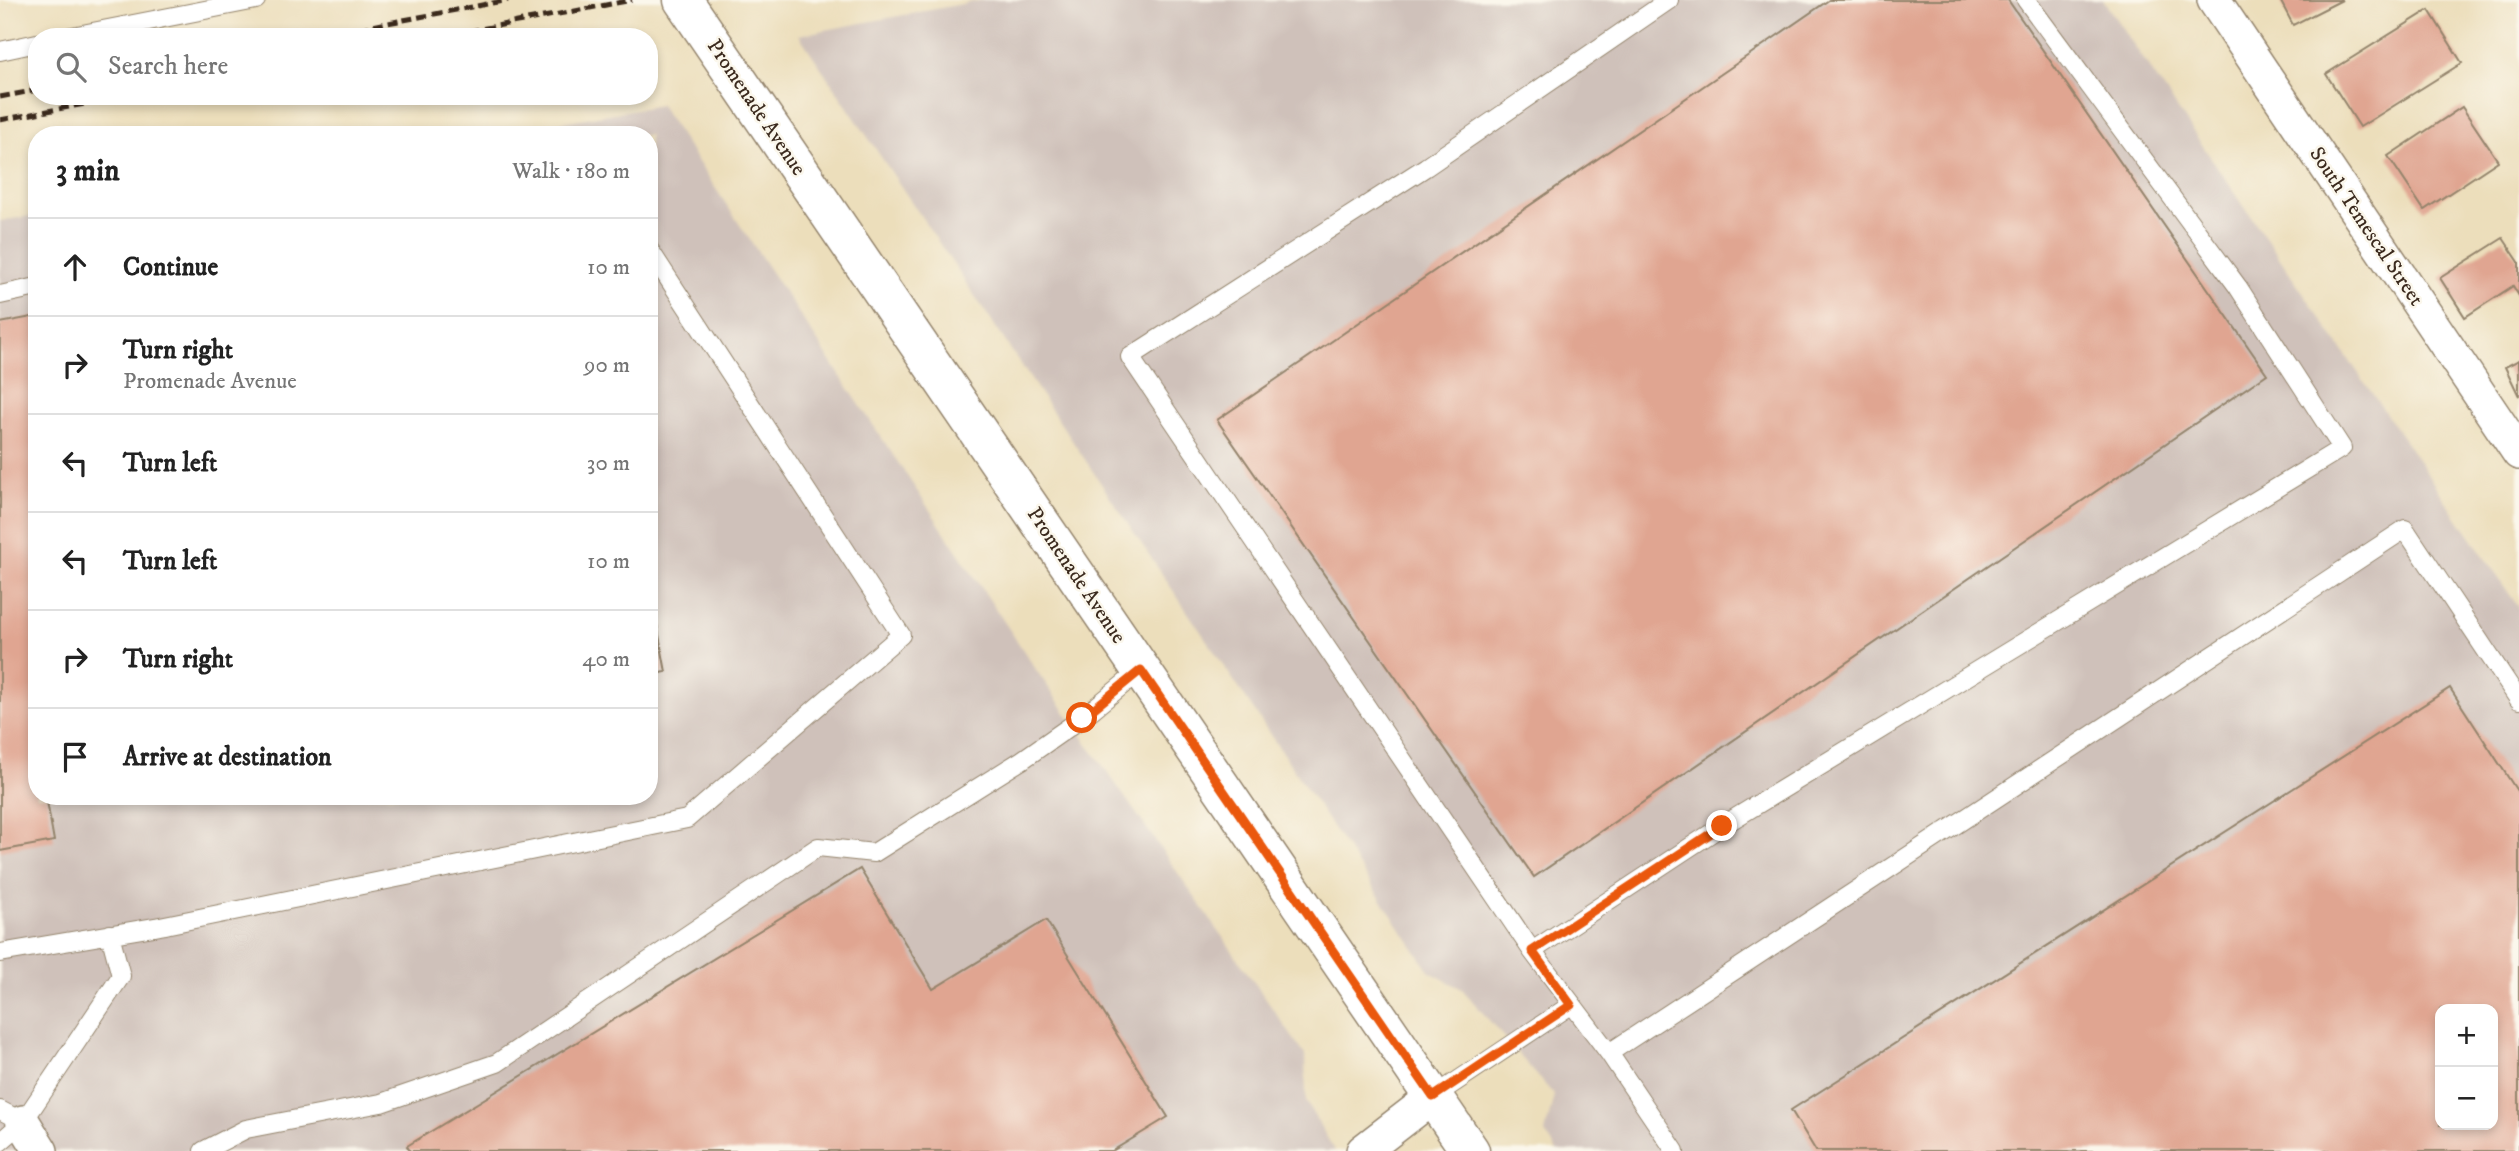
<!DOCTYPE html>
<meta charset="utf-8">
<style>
body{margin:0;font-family:"IM FELL DW Pica",serif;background:#f6f6f6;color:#222}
.controls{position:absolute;right:21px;bottom:21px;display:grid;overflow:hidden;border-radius:14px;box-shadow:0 4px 10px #0003}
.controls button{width:63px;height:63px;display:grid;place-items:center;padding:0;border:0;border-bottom:2px solid #e0e0e0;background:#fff;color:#222;font:35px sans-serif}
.stop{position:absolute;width:21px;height:21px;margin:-16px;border:5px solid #ea580c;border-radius:50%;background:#fff}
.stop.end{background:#ea580c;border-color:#fff;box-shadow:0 2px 7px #0008}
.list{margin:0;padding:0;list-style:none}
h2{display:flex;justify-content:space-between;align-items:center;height:91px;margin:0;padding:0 28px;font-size:30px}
h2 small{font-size:23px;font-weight:400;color:#767676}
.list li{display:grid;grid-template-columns:46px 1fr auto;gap:21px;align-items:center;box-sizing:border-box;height:98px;padding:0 28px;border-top:2px solid #e0e0e0}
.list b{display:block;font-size:26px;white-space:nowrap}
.list p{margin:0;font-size:23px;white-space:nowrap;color:#767676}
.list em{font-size:23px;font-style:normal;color:#767676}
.icon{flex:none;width:38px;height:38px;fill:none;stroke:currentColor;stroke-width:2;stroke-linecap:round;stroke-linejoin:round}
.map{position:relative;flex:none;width:2519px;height:1151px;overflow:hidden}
.search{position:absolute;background:#fff;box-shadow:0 4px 10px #0003;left:28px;top:28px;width:630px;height:77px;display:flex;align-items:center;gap:18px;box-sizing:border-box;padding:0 24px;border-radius:28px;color:#767676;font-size:26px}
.panel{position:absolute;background:#fff;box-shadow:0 4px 10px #0003;left:28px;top:126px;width:630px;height:679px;border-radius:28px}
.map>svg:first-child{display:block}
</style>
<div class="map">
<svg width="2519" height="1151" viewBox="0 0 2519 1151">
<rect width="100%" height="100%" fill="#fbf7ec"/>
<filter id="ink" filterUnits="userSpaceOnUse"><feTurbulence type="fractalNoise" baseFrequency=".0143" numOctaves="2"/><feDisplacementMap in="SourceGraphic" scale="14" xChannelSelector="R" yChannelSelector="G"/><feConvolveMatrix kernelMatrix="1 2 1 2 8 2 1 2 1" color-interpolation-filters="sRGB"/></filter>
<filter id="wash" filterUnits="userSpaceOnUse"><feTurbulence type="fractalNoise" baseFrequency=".00686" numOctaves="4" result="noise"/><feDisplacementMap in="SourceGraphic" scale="28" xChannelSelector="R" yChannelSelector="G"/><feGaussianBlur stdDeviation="1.57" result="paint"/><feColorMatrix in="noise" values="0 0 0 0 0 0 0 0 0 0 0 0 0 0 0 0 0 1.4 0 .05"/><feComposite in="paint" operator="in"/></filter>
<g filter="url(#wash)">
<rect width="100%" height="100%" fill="#ecdebb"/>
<path fill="#cfc1ba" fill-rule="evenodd" d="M 983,0 L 2103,0 L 2519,608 L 2519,1151 L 1557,1151 L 1545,1133 L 1554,1095 L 1462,989 L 1430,972 L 799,35 ZM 2440,1009 L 2493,1009 L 2493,1125 L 2440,1125 Z
M 660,105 L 1039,674 L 1305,1055 L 1306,1102 L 1335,1151 L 0,1151 L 0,221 L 37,215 L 37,796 L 649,796 L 649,135 L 490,135 Z"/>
<g id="blocks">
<path fill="#e0a591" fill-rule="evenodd" d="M 1829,0 L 2008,0 L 2267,374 L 1534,877 L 1217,420 Z
M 2280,0 L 2342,0 L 2293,25 Z
M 2429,10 L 2462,63 L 2360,127 L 2326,74 Z
M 2462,107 L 2498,161 L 2424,210 L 2388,156 Z
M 2503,238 L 2519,262 L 2519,296 L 2513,286 L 2465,317 L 2440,278 Z
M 37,316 L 37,796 L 46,796 L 54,841 L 0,851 L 0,323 Z
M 2519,360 L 2519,396 L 2505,367 Z
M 651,593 L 666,672 L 649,675 L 649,594 Z
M 2450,688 L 2519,794 L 2519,1151 L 1816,1151 L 1791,1110 ZM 2440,1009 L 2493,1009 L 2493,1125 L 2440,1125 Z
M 860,869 L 933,989 L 1046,920 L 1168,1117 L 1112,1151 L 410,1151 L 407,1146 Z"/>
</g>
</g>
<g filter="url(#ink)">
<use href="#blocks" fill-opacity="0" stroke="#94846c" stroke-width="2"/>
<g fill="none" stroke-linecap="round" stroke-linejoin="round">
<defs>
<path id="service" d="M 1669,0 L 1426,167 L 1130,357 L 1532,951 L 1609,1053 L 1675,1151
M 67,37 L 256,0
M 0,51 L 37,43
M 0,295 L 37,287
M 155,927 L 687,819 L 901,635 L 649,249
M 1532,951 L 1722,826 L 2342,448 L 2238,287 L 2026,0
M 0,953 L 166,925
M 1609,1053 L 2405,529 L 2519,700
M 1433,1097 L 1571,1005
M 0,1110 L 23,1122
M 0,1142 L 23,1122 L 121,976 L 110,934
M 203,1151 L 246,1129 L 381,1103 L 497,1063 L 818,847 L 874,853 L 1022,760 L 1082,718 L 1141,670"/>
<path id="minor" d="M 2214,0 L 2519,453
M 23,1122 L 41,1151
M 1363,1151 L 1433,1097"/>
<path id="secondary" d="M 683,0 L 1470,1151"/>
</defs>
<use href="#service" stroke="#94846c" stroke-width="20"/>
<use href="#minor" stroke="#94846c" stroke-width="36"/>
<use href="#secondary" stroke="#94846c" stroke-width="41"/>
<use href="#service" stroke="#fff" stroke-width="18"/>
<use href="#minor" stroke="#fff" stroke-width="33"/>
<use href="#secondary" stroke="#fff" stroke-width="38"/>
<path stroke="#3b2a1e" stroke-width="5" stroke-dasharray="10 5" stroke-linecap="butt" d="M 315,37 L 508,0
M 439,37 L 632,0
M 0,97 L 37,90
M 0,120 L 127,96"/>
</g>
</g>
<g fill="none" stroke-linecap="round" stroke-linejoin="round" filter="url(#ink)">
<path stroke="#ea580c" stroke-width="9" d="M 1082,718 L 1141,670 L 1433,1097 L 1571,1005 L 1532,951 L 1722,826"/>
</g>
<g text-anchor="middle" stroke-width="5" stroke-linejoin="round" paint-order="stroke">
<g font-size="21" fill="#3b2a1e" stroke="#fbf7ec">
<text transform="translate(757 107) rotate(56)" y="7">Promenade Avenue</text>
<text transform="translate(2367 226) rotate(56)" y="7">South Temescal Street</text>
<text transform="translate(1077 575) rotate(56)" y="7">Promenade Avenue</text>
</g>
</g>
</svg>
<div class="controls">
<button>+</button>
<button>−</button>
</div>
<div class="stop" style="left:1082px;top:718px"></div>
<div class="stop end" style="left:1722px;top:826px"></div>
<div class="search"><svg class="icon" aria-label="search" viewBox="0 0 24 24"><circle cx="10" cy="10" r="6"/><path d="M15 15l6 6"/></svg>Search here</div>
<section class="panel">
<h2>3 min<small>Walk · 180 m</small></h2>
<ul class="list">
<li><svg class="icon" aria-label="ahead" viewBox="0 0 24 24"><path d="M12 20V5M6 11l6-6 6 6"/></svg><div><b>Continue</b></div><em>10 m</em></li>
<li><svg class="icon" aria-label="right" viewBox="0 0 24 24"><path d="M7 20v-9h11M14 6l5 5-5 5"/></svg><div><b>Turn right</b><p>Promenade Avenue</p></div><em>90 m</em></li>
<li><svg class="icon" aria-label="left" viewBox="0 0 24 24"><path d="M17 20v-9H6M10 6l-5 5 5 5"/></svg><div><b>Turn left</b></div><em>30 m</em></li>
<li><svg class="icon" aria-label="left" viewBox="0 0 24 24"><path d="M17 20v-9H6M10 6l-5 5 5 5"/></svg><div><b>Turn left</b></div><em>10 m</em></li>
<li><svg class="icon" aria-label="right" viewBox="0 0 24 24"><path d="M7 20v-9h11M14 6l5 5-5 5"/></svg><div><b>Turn right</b></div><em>40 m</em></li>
<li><svg class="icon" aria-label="arrive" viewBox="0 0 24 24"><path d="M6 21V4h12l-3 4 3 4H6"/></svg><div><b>Arrive at destination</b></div></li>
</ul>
</section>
</div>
